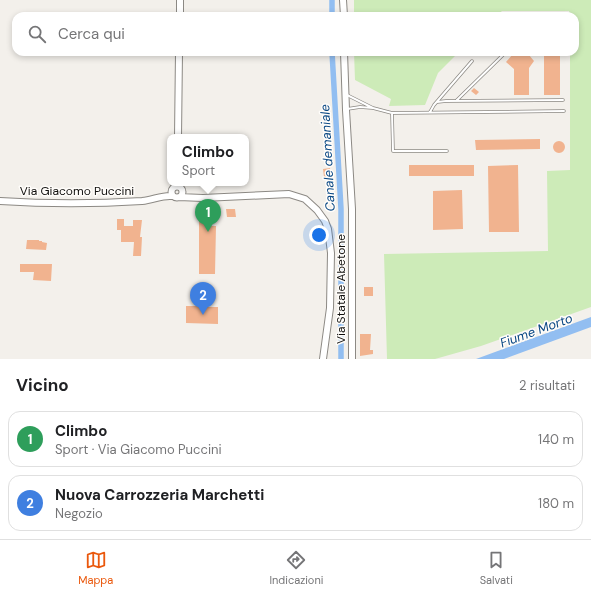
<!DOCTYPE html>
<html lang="it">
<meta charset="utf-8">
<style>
body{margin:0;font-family:"DM Sans",sans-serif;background:#f2f2f2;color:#202124}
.you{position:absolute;left:319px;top:235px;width:14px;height:14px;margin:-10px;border:3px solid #fff;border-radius:50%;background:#1a73e8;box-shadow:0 0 0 6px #1a73e833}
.badge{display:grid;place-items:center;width:26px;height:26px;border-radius:50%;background:#ea580c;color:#fff;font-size:13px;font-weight:700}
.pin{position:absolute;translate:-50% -33px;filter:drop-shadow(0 1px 2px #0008)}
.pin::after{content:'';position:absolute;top:21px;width:14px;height:12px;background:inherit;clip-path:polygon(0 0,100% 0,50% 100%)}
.popup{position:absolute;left:167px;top:134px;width:82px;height:52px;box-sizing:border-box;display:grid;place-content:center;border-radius:8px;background:#fff;filter:drop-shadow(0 1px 3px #0005);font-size:13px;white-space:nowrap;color:#757577}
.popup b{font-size:15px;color:#202124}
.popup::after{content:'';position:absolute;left:50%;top:100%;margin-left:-8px;border:8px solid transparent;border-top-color:#fff}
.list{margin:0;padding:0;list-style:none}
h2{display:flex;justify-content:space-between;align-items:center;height:52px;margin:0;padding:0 16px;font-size:17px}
h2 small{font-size:13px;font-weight:400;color:#757577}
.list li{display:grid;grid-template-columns:26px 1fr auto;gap:12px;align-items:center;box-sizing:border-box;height:56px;margin:0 8px 8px;padding:0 8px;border:1px solid #e0e0e0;border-radius:12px}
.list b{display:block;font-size:15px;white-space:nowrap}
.list p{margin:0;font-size:13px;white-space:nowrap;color:#757577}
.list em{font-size:13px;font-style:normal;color:#757577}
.icon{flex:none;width:22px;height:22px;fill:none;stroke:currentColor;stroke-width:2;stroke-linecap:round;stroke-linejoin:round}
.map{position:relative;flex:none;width:591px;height:359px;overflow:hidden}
.search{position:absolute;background:#fff;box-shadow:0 2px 6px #0003;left:12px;right:12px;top:12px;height:44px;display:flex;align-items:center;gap:10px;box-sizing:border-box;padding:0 14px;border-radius:12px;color:#757577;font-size:15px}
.sheet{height:180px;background:#fff}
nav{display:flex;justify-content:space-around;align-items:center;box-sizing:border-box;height:56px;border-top:1px solid #e0e0e0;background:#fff;font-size:11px;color:#757577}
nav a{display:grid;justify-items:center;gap:2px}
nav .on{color:#ea580c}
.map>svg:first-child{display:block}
</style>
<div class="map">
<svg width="591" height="359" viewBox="0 0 591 359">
<rect width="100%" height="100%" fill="#f3f0eb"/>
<path fill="#cdebb8" d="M 354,0 L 591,0 L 591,307 L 481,346 L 435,359 L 387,359 L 384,254 L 548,251 L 547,171 L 570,170 L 570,52 L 575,52 L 575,16 L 570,16 L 569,11 L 502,11 L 496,16 L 354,16 Z
M 354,52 L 459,52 L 438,73 L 425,105 L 389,106 L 391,99 L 355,80 Z"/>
<path fill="#92bef1" d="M 591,317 L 591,327 L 504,359 L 476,359 Z"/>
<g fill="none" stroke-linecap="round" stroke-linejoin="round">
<path stroke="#92bef1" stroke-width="5.5" d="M 332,0 L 332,16
M 332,52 L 341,209 L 341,359"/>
</g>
<path fill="#f1b38f" d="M 513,52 L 529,52 L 529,55 L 534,61 L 529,68 L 529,95 L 514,95 L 514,69 L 506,62 L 513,54 Z
M 544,52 L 560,52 L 560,95 L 544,95 Z
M 474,88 L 479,92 L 476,95 L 471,91 Z
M 540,139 L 540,149 L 476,150 L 475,140 Z
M553 147a6 6 0 1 1 12 0a6 6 0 1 1-12 0Z
M 409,165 L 474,165 L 474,176 L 409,176 Z
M 518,165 L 519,232 L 489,232 L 488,166 Z
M 330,168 L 331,177 L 324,177 L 323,169 Z
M 462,190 L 463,229 L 433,230 L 433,191 Z
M 226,209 L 235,209 L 236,217 L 227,217 Z
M 199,214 L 208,214 L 208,226 L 216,226 L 215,274 L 199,274 Z
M 117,219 L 124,219 L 124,226 L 133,226 L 133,220 L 142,220 L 140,237 L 142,237 L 141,256 L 133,256 L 134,242 L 121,242 L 121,230 L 117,230 Z
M 27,240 L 39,240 L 39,241 L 42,241 L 42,242 L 47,243 L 46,250 L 26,249 Z
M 20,264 L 52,264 L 51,281 L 33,280 L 34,272 L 20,272 Z
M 364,287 L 373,287 L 373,296 L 364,296 Z
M 197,300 L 209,301 L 208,307 L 218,307 L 218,324 L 186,323 L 186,306 L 197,306 Z
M 360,334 L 371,334 L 370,350 L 373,350 L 373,354 L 360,356 Z"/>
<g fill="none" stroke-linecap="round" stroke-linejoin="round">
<defs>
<path id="lane" d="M 347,95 L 373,108 L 360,107 L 347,109
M 457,100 L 506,52
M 437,102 L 446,101 L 563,100
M 373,108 L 392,113 L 564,111
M 430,112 L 434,105 L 472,61
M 392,113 L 393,151 L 447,151"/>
<path id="secondary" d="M 180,16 L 180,0
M 178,137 L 179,52
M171.5 192a5.5 5.5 0 1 1 11 0a5.5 5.5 0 1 1-11 0Z
M 179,197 L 203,198 L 289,194 L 305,199 L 317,210 L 325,221 L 328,229 L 331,253 L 330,308 L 323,359
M 0,201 C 47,204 95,204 142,201 C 153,200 162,195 172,196"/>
<path id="primary" d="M 343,0 L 344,16
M 344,52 L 346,110 L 352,209 L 352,359"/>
</defs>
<use href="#lane" stroke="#8c8984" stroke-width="3.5"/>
<use href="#secondary" stroke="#8c8984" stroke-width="8"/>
<use href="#primary" stroke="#8c8984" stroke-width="8"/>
<use href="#lane" stroke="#fff" stroke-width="2"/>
<use href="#secondary" stroke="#fff" stroke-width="6"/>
<use href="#primary" stroke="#fff" stroke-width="6"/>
</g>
<g text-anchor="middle" stroke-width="3" stroke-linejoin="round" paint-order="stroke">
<g font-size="12" fill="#100f0d" stroke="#fffdfa">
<text x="77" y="195">Via Giacomo Puccini</text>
<text transform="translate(341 289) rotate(-90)" y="4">Via Statale Abetone</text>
</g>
<g font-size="13" font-style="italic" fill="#0a4884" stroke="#fffdfa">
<text transform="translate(327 158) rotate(-93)" y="5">Canale demaniale</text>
<text transform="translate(536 330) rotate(-20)" y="5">Fiume Morto</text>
</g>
</g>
</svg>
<div class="you"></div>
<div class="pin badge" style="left:208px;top:232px;background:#2e9e5b">1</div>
<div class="popup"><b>Climbo</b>Sport</div>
<div class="pin badge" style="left:203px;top:315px;background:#3f7fe0">2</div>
<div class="search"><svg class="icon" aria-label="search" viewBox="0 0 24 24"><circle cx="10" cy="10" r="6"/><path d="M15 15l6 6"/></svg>Cerca qui</div>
</div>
<section class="sheet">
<h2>Vicino<small>2 risultati</small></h2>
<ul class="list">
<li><span class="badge" style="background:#2e9e5b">1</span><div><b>Climbo</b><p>Sport · Via Giacomo Puccini</p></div><em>140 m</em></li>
<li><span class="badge" style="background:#3f7fe0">2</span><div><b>Nuova Carrozzeria Marchetti</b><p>Negozio</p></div><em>180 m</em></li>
</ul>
</section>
<nav>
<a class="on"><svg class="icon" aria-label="map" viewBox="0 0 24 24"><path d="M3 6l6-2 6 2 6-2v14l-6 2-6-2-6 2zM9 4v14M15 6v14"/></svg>Mappa</a>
<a><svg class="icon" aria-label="directions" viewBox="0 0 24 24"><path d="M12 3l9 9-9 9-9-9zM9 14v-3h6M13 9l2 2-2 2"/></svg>Indicazioni</a>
<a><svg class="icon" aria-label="saved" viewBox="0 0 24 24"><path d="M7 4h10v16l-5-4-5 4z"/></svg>Salvati</a>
</nav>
